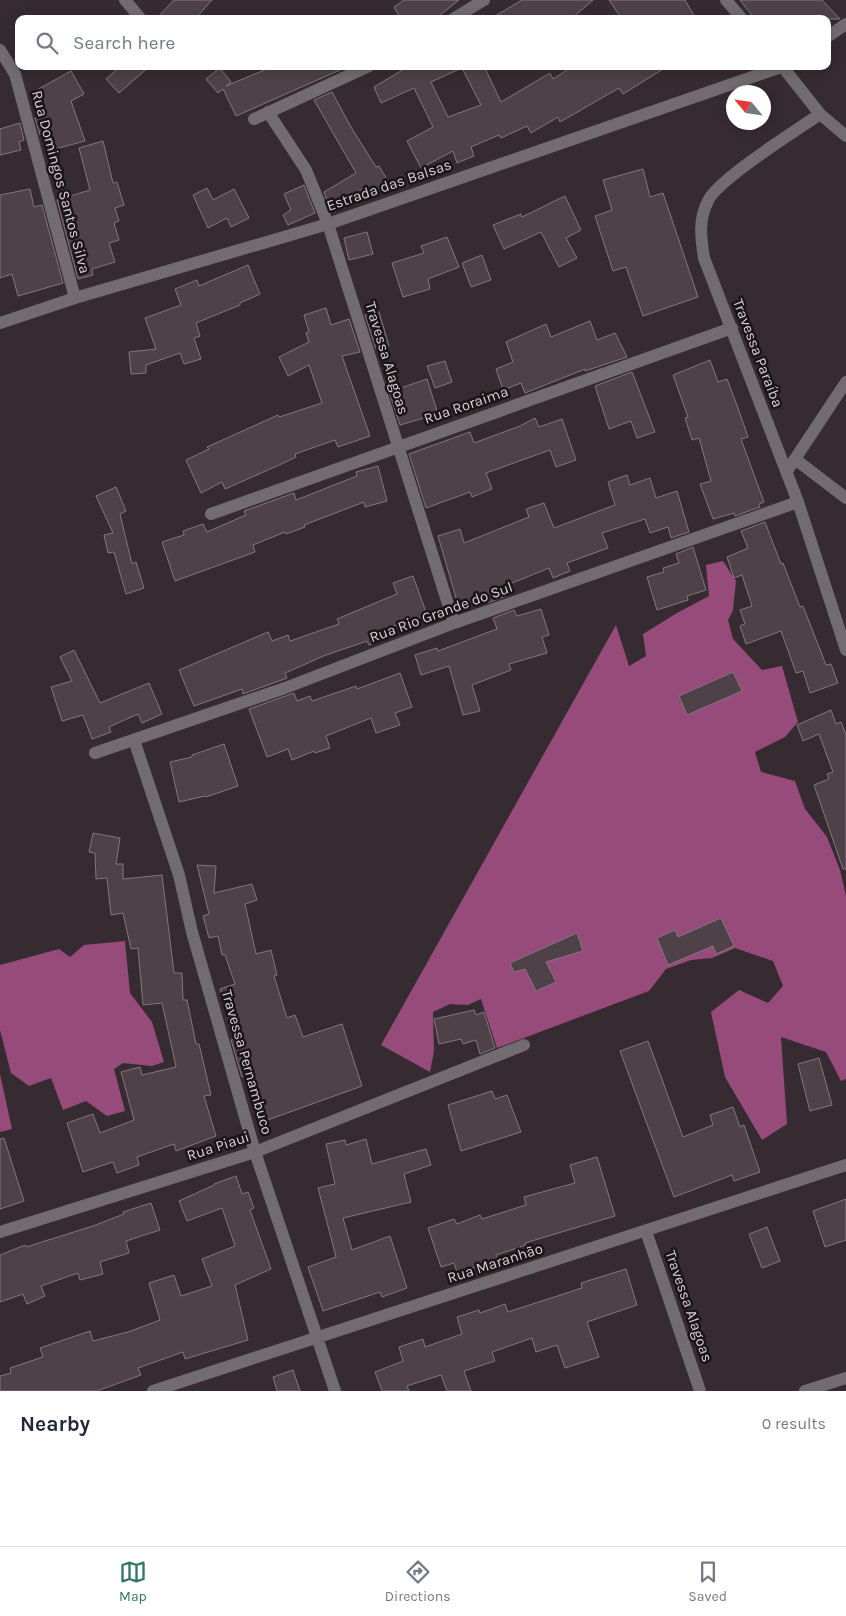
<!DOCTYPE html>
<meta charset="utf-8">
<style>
body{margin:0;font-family:Karla,sans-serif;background:#f6f6f7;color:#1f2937}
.compass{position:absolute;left:726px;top:85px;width:45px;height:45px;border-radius:50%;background:#fff;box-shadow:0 2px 12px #0003;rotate:299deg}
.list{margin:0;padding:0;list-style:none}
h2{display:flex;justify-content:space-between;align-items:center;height:65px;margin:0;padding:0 20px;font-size:21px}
h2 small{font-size:16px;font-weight:400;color:#747a83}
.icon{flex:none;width:28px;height:28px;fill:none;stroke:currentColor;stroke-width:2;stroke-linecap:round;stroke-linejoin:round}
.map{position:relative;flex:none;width:846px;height:1391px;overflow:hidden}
.search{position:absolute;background:#fff;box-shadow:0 2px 12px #0003;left:15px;right:15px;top:15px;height:55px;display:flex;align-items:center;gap:12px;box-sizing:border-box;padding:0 18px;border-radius:10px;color:#747a83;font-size:19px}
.sheet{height:155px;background:#fff}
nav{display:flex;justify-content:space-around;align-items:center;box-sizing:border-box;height:70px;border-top:1px solid #e0e1e3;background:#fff;font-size:14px;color:#747a83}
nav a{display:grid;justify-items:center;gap:2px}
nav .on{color:#317665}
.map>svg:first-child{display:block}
</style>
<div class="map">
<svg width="846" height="1391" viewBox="0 0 846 1391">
<rect width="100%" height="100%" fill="#372b32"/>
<path fill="#974b7a" d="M 723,561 L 736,581 L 733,610 L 728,620 L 733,639 L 762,670 L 782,666 L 798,722 L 785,737 L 755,752 L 761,772 L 795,781 L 805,809 L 827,837 L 840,870 L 846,896 L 846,1079 L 841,1081 L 826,1052 L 781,1037 L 787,1124 L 762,1140 L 725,1077 L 711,1012 L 739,990 L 768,1003 L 783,986 L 773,961 L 735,948 L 712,958 L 691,960 L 666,969 L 649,991 L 497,1048 L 481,999 L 468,1005 L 450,1004 L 433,1012 L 434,1051 L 430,1072 L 381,1045 L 616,625 L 629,666 L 646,656 L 643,634 L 677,613 L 709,596 L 706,565 Z
M 125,941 L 130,993 L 152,1022 L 164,1062 L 152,1066 L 123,1063 L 114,1069 L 125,1111 L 107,1116 L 86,1101 L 63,1110 L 51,1078 L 29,1086 L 11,1073 L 0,1030 L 0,965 L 59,949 L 70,957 L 84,945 Z
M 0,1074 L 12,1129 L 0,1132 Z"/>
<path fill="#4e4148" stroke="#85767e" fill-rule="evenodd" d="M 174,0 L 212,0 L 195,19 L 156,19 Z
M 404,0 L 459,0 L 435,19 L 401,19 L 394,7 Z
M 522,0 L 593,0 L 571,19 L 490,19 Z
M 609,0 L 685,0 L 696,19 L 622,19 Z
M 740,0 L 822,0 L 840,19 L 755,19 Z
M 121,66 L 150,66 L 119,93 L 106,79 Z
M 274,66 L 349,66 L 236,116 L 223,89 L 218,93 L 206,79 L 220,68 L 231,82 L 226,86 Z
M 409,66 L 484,66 L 501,102 L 550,73 L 553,79 L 573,66 L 668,66 L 623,94 L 619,88 L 560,122 L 558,117 L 531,133 L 527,126 L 501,138 L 499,135 L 471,147 L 474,156 L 457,163 L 453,151 L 421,168 L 407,141 L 433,127 L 414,88 L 381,103 L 374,87 ZM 462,68 L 481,105 L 448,117 L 431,82 Z
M 71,71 L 84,94 L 71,101 L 85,141 L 55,149 L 50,131 L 40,135 L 35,118 L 47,114 L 35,91 Z
M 332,92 L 351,127 L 376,167 L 379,166 L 389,183 L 369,194 L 365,188 L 330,208 L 324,192 L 356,173 L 314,100 Z
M 20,123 L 24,140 L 19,142 L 21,150 L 0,155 L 0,129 Z
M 103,141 L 113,183 L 117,182 L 124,205 L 115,208 L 119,221 L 114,223 L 119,240 L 109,243 L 115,262 L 92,269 L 93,275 L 78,279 L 57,200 L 90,190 L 79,148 Z
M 643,169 L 650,197 L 663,193 L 698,297 L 643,316 L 626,267 L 613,271 L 595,216 L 612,210 L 603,180 Z
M 304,185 L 315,213 L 288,225 L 283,215 L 291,210 L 284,194 Z
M 207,188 L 213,200 L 234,189 L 249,218 L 231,227 L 227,218 L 208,228 L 193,195 Z
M 30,189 L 34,207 L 42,205 L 63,283 L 18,296 L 12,274 L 0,278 L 0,195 Z
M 565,196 L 581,230 L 566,238 L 577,258 L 559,267 L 541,232 L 504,249 L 493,225 L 521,214 L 522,217 Z
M 367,232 L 373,254 L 349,260 L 344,238 Z
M 447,237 L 459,267 L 428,279 L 430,289 L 403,297 L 392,263 L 424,253 L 421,246 Z
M 482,255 L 491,280 L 471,287 L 462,263 Z
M 248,265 L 260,294 L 240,303 L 240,305 L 196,323 L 200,336 L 194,338 L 201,359 L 184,364 L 180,353 L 146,365 L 146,373 L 131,374 L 129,352 L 156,349 L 145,318 L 181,305 L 175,289 L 197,280 L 199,286 Z
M 326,308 L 331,325 L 349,319 L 360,352 L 342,356 L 370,436 L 338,447 L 335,440 L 295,454 L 296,457 L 277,466 L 225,489 L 222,482 L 201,493 L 186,460 L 209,449 L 207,447 L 278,415 L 279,417 L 322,403 L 309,365 L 288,376 L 279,357 L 309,342 L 306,333 L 309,332 L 304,315 Z
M 379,312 L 389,346 L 376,349 L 365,315 Z
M 590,321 L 597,340 L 615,333 L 627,357 L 585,371 L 585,369 L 525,393 L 521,383 L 503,390 L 496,369 L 513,362 L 506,342 L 546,324 L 551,337 Z
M 710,360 L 718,382 L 727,379 L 738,408 L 748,437 L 741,439 L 764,502 L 759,504 L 760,507 L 735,516 L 734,513 L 713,519 L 700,484 L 711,481 L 699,438 L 692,440 L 685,418 L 688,417 L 673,375 Z
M 445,361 L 452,382 L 435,388 L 427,366 Z
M 632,372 L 655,432 L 637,438 L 631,421 L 609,429 L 595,386 Z
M 427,379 L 438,414 L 400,425 L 389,392 Z
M 535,418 L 539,427 L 562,419 L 576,460 L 556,467 L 550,450 L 486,473 L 492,489 L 472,497 L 470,492 L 426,508 L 409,454 L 470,432 L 474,443 L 520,426 Z
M 378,466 L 387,501 L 365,507 L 364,502 L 304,525 L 305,527 L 286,534 L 285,532 L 253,545 L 255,552 L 175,581 L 162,542 L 184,535 L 183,531 L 203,524 L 207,532 L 246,515 L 244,511 L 294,493 L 296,500 L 357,476 L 356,472 Z
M 627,475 L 630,485 L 650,478 L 656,498 L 677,491 L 689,532 L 671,538 L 668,527 L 650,533 L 645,519 L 602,533 L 608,548 L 567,563 L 570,571 L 553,578 L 549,568 L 505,586 L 509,595 L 487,603 L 486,600 L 459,608 L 438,536 L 460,529 L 464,543 L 529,517 L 526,509 L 544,503 L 554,528 L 615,505 L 608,482 Z
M 116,487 L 126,511 L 120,514 L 132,564 L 136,562 L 144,588 L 126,594 L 114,552 L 108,553 L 104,535 L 113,533 L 96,496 Z
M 765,522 L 781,564 L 783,563 L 800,607 L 803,606 L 826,665 L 831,664 L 838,683 L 810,693 L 803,671 L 796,673 L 781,631 L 746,644 L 740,626 L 745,624 L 740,610 L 752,606 L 742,575 L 734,578 L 727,557 L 748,548 L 741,531 Z
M 693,547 L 706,590 L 687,596 L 688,600 L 657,610 L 647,577 L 664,572 L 663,568 L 679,563 L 676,554 Z
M 413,576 L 427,615 L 385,629 L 388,637 L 369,645 L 367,641 L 326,655 L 285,673 L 287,678 L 243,694 L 242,689 L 194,706 L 179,670 L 268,632 L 272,641 L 288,635 L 290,641 L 339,624 L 337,619 L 397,594 L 393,583 Z
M 541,609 L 549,635 L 542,637 L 547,653 L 509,664 L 511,670 L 472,685 L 480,711 L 463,715 L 449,666 L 421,675 L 415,655 L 437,648 L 438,651 L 497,629 L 493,618 L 514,610 L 517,616 Z
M 74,650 L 100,703 L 149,683 L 162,714 L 142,723 L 138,714 L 109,727 L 111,732 L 92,739 L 83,715 L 62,721 L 51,687 L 72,681 L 60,657 Z
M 733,672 L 742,691 L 687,715 L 679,696 Z
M 400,673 L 412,707 L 395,713 L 400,725 L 376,733 L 371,718 L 326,736 L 330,748 L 315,753 L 314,751 L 292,760 L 288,749 L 267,757 L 249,709 L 294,693 L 297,701 L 310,696 L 312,701 L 356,686 L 357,689 Z
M 831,710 L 836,724 L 841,722 L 846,735 L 846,869 L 843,869 L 814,785 L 829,779 L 827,774 L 833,772 L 819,734 L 803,741 L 797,725 Z
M 224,744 L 238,786 L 206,797 L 205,796 L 179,802 L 170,762 L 192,757 L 192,755 Z
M 93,833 L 120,838 L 116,864 L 123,864 L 123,879 L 162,875 L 174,973 L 182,973 L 183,1000 L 187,1000 L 196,1044 L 199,1044 L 211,1095 L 204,1096 L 216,1136 L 176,1151 L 174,1144 L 137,1157 L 139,1165 L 117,1173 L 113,1162 L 83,1172 L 67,1123 L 93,1114 L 100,1133 L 134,1120 L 121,1072 L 140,1067 L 142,1075 L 176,1067 L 162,1003 L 143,1005 L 138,948 L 131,949 L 123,913 L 111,915 L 107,878 L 96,879 L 95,853 L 89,852 Z
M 197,865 L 216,866 L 214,893 L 252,884 L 257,900 L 245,904 L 256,954 L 271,950 L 277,975 L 274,976 L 287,1018 L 295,1015 L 303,1037 L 342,1024 L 362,1086 L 262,1122 L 247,1075 L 242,1077 L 231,1040 L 234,1039 L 220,989 L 235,984 L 225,955 L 222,955 L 218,936 L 209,938 L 203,916 L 209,914 Z
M 721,918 L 734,946 L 716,954 L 713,946 L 668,965 L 657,938 L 675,930 L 678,937 Z
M 577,933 L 583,951 L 546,962 L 556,982 L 536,991 L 525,969 L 514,972 L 510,963 Z
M 474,1010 L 476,1015 L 484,1012 L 495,1048 L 480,1054 L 476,1040 L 463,1044 L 461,1039 L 439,1044 L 434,1019 Z
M 648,1041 L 683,1137 L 713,1125 L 710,1115 L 733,1107 L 740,1127 L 744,1125 L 760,1172 L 734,1181 L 732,1175 L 674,1197 L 620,1051 Z
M 819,1058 L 832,1105 L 810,1111 L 798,1064 Z
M 492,1091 L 495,1099 L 507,1095 L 521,1132 L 461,1151 L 448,1105 Z
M 4,1138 L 24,1201 L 0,1209 L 0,1139 Z
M 366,1139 L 372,1164 L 426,1149 L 431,1165 L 404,1174 L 411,1202 L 343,1218 L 352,1250 L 390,1236 L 407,1288 L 382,1297 L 380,1292 L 323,1311 L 308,1267 L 336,1257 L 318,1188 L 335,1184 L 326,1144 L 345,1140 L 346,1145 Z
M 597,1157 L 615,1216 L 525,1243 L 526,1245 L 496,1255 L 497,1258 L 473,1268 L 457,1272 L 454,1263 L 441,1267 L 428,1228 L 454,1219 L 457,1224 L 480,1215 L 482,1219 L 526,1205 L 524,1197 L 575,1183 L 570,1165 Z
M 236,1176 L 242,1194 L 248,1192 L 254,1208 L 250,1210 L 271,1269 L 235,1285 L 248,1340 L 185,1359 L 183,1352 L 138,1368 L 141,1375 L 97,1391 L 0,1391 L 0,1376 L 11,1373 L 10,1368 L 43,1357 L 40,1348 L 90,1331 L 93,1341 L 128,1332 L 160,1320 L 149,1283 L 174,1275 L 181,1296 L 212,1286 L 202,1259 L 235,1246 L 222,1208 L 187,1221 L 179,1201 L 214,1185 L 214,1184 Z
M 846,1199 L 846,1240 L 825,1247 L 813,1211 Z
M 151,1203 L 160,1230 L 126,1241 L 129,1253 L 100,1262 L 103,1274 L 80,1280 L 78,1273 L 41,1286 L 45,1296 L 27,1304 L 23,1294 L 0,1302 L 0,1255 L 25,1245 L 26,1247 L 93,1226 L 124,1214 L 123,1212 Z
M 767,1227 L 780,1261 L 762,1268 L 749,1234 Z
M 626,1269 L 637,1305 L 587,1322 L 599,1357 L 565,1368 L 557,1345 L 536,1352 L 532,1338 L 492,1352 L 495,1361 L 464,1371 L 471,1391 L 447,1391 L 441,1375 L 407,1386 L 409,1391 L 382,1391 L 375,1372 L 403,1361 L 399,1347 L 423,1339 L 425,1347 L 462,1334 L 457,1317 L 479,1310 L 480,1313 L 505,1304 L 508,1312 L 582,1288 L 581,1283 Z
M 293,1370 L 300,1391 L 277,1391 L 273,1377 Z"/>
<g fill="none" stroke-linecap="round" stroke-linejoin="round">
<path stroke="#726b6f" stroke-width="12" d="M 125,0 L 141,19
M 726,0 L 742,19
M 453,19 L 484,0
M 827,37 L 846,24
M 0,50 L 15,74 L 75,298
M 782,66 L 820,114 L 846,136
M 268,112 L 306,170 L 328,224 L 454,623
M 820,114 C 796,131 718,179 708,201 C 698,220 701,238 704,258 L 798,502 L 846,650
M 254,119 L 369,66
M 0,323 L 75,298 L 328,224 L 784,66
M 795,459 L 846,498
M 787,471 L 846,382
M 211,514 L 732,328
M 134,740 L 179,875 L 192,932 L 255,1152 L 335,1391
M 95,753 L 285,688 L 454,623 L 798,502
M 646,1231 L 700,1391
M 0,1232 L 255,1152 L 524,1045
M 153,1391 L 846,1165
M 805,1391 L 846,1378"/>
</g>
<g text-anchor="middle" stroke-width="5" stroke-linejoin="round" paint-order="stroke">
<g font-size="15" fill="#d9d1d5" stroke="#1b1518">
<text transform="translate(61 182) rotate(75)" y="5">Rua Domingos Santos Silva</text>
<text transform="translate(389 185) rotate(-19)" y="5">Estrada das Balsas</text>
<text transform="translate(758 353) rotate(69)" y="5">Travessa Paraíba</text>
<text transform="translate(387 358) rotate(73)" y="5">Travessa Alagoas</text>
<text transform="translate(466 405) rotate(-19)" y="5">Rua Roraima</text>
<text transform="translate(441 612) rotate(-20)" y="5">Rua Rio Grande do Sul</text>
<text transform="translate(247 1062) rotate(74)" y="5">Travessa Pernambuco</text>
<text transform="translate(218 1146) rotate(-18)" y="5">Rua Piaui</text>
<text transform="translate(495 1263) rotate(-18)" y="5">Rua Maranhão</text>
<text transform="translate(689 1306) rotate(71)" y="5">Travessa Alagoas</text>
</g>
</g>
</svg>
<svg class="compass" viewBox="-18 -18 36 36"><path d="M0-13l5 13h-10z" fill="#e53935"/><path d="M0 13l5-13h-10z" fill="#747a83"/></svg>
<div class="search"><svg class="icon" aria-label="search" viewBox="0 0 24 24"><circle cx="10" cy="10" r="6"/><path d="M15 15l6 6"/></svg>Search here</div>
</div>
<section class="sheet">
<h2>Nearby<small>0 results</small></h2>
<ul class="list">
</ul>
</section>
<nav>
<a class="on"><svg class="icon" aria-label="map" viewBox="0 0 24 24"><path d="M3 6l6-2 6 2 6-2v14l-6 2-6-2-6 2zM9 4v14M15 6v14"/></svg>Map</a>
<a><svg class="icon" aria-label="directions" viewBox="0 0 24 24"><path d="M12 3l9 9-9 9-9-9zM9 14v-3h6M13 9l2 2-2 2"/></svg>Directions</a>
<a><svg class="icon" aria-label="saved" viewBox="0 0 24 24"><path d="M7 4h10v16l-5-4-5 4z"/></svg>Saved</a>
</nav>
